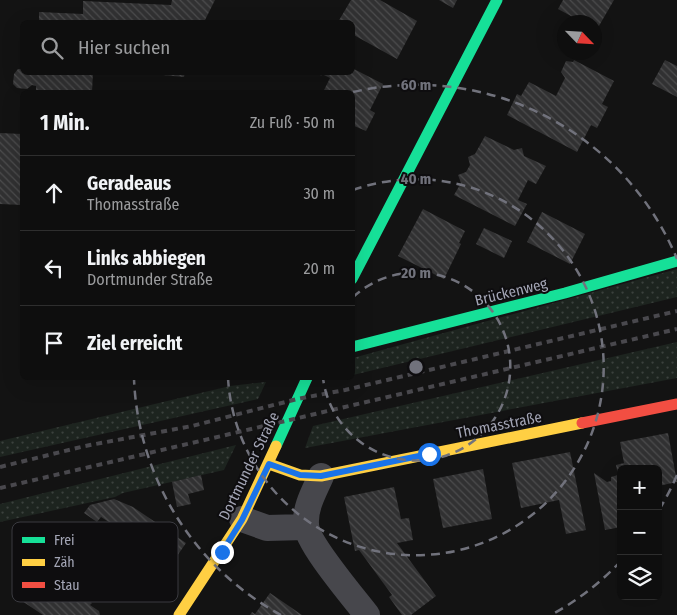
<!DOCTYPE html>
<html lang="de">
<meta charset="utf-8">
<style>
body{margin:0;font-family:"Fira Sans Condensed",sans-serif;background:#1c1c1c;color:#f1f3f6}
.controls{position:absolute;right:15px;bottom:15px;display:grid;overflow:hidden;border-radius:8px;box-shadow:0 5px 20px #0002}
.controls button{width:45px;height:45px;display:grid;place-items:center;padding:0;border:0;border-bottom:1px solid #2e2e2e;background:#0e0e0e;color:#f1f3f6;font:25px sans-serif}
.compass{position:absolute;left:557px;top:15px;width:45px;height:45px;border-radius:50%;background:#0e0e0e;box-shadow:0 5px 20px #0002;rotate:115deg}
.stop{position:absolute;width:15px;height:15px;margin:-11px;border:4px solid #1a73e8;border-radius:50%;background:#fff}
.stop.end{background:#1a73e8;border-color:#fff;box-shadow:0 1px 5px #0008}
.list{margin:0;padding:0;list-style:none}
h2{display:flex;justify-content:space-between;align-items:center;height:65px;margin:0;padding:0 20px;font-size:21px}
h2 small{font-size:16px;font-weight:400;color:#9b9c9e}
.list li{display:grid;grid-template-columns:32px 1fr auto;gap:15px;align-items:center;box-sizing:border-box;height:75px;padding:0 20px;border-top:1px solid #2e2e2e}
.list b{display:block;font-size:19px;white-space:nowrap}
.list p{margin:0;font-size:16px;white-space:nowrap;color:#9b9c9e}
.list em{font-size:16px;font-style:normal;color:#9b9c9e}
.icon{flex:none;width:28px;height:28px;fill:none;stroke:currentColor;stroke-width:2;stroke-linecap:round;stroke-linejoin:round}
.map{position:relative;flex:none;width:677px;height:615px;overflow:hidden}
.search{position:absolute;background:#0e0e0e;box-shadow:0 5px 20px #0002;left:20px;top:20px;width:335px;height:55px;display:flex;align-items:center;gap:12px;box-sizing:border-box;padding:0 18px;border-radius:8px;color:#9b9c9e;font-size:19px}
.panel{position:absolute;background:#0e0e0e;box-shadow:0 5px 20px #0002;left:20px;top:90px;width:335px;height:290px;border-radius:8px}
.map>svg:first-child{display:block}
</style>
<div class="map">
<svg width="677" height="615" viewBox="0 0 677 615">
<defs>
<pattern id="green-dots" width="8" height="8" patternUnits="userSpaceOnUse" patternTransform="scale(1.25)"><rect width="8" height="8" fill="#1d241f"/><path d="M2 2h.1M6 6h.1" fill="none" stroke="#3b413d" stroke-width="1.8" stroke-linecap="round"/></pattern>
<pattern id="building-back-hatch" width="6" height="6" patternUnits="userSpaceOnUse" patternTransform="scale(1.25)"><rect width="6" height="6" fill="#313132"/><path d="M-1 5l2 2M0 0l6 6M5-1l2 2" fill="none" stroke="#4c4c4d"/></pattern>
</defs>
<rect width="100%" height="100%" fill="#131313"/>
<path fill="url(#green-dots)" d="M 677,269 L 677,297 L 353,375 L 353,358 Z
M 677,342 L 677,378 L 305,448 L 313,426 Z
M 266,382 L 258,399 L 0,457 L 0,441 L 230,386 Z
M 236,445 L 224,470 L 123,493 L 115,497 L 0,522 L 0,504 Z"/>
<path fill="url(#building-back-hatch)" d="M 172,0 L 215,0 L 204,22 L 39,22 L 39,12 L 83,14 L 83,1 L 171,5 Z
M 351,0 L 380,0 L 417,21 L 397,59 L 352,34 L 352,22 L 338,22 Z
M 439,0 L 457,0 L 453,8 Z
M 563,0 L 614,0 L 596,31 L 594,22 L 582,22 L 558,9 Z
M 574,60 L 614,81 L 602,104 L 608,107 L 597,128 L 591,125 L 577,152 L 507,115 L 517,94 L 521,96 L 529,82 L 556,96 L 565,78 L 561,72 L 566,61 L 573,62 Z
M 665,60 L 677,66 L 677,97 L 652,84 Z
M 352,68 L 383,84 L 370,110 L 375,113 L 366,131 L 352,125 L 352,92 L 323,92 L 330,78 L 322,74 L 321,76 L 319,72 L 352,72 Z
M 18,69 L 22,69 L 22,72 L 93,72 L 92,92 L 36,92 L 36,86 L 32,85 L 27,89 L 17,88 L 13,84 L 14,74 Z
M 163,72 L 185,72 L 184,77 L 163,75 Z
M 0,133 L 22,134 L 22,205 L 0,204 Z
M 485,136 L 514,150 L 522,148 L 524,156 L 546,166 L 536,184 L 528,180 L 518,200 L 527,204 L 515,226 L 454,195 L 461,183 L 458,175 L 466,172 L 470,165 L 468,157 L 475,154 Z
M 423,209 L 465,231 L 459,243 L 461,244 L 444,279 L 398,256 Z
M 542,212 L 585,234 L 570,264 L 527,242 Z
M 484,228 L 512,241 L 504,258 L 476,244 Z
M 668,433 L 677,482 L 658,486 L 658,469 L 621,469 L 621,527 L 605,530 L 594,473 L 607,482 L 611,481 L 611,477 L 618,475 L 616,465 L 624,463 L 620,442 Z
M 570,452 L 586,530 L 566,534 L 559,500 L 521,508 L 512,463 Z
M 483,469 L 492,519 L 443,528 L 433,479 Z
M 201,475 L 204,490 L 188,494 L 191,504 L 177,507 L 172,482 Z
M 394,487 L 401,519 L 409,518 L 413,540 L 397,543 L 436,596 L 411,615 L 402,615 L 389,597 L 392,595 L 359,550 L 355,551 L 344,497 Z
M 114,499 L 133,507 L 186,543 L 151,594 L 98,557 L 107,544 L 101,540 L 112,524 L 101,517 L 97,522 L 84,513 L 90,505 Z
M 56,583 L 92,603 L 90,605 L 99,611 L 100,615 L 43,615 L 22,601 L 33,584 L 48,595 Z
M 270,593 L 302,615 L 250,615 L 252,612 L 255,614 Z"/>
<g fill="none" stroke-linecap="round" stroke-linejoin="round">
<path stroke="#47474c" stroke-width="26" d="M 321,476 C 314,492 305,507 306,524 C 306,542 354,598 367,615
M 242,519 L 267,528 L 305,527"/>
<path stroke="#16e098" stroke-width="11" d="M 352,279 L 497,0
M 352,347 L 565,293 L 677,261
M 276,446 L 307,378"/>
<path stroke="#ffcf43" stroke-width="11" d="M 269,464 L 300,475 L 321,476 L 582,423
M 179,615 L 242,519 L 276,446"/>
<path stroke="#f24e42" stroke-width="11" d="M 582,423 L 677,404"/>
<path stroke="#49484d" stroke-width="4" stroke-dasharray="6 5" stroke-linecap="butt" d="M 0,467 L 85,446 L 192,426 L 297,399 L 345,390 L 677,311
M 0,488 L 677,329"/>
</g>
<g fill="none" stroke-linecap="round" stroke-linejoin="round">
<path stroke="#1a73e8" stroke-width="6" d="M 222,552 L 242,520 L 269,464 L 300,475 L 321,476 L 429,454"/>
</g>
<g fill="none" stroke="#71727c" stroke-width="2.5" stroke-dasharray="9 6">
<path d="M353 297A94 94 0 1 1 323 378"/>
<path d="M353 190A188 188 0 1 1 228 378"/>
<path d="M677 475A282 282 0 0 1 659 510M621 561A282 282 0 0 1 551 615M281 615A282 282 0 0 1 134 379M353 92A282 282 0 0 1 677 259"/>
</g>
<g text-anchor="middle" stroke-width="4" stroke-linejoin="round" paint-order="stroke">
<g font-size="15" fill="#a3a5b5" stroke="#0e0d0f">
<text transform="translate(511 292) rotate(-14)" y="5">Brückenweg</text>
<text transform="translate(499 425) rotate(-11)" y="5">Thomasstraße</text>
<text transform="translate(249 466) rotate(-64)" y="5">Dortmunder Straße</text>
</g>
</g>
<rect x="12" y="522" width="166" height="80" rx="8" fill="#0e0d0f" stroke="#3b3b41" stroke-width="1"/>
<rect x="22" y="537" width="23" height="6" fill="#16e098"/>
<rect x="22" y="559" width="23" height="7" fill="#ffcf43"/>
<rect x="22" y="582" width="23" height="6" fill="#f24e42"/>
<g font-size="14" fill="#a3a5b5">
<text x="54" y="545">Frei</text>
<text x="54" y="567">Zäh</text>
<text x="54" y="590">Stau</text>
</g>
<circle cx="416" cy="367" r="8" fill="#71727c" stroke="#0e0d0f" stroke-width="2.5"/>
<g font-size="15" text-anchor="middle" font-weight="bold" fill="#71727c" stroke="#0e0d0f" stroke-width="4" stroke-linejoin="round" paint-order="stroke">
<text x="416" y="90">60 m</text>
<text x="416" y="184">40 m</text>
<text x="416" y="278">20 m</text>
</g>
</svg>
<div class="controls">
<button>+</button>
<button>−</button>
<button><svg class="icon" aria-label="layers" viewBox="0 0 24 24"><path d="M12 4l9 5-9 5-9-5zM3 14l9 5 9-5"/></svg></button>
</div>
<svg class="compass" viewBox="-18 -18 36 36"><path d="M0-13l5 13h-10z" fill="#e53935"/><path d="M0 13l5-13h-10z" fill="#9b9c9e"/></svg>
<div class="stop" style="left:429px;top:454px"></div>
<div class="stop end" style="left:222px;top:552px"></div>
<div class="search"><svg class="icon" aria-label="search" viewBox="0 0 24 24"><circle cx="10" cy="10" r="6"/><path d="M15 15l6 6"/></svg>Hier suchen</div>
<section class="panel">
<h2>1 Min.<small>Zu Fuß · 50 m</small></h2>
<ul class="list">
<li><svg class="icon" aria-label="ahead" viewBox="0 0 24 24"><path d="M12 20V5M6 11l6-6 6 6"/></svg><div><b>Geradeaus</b><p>Thomasstraße</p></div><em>30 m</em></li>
<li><svg class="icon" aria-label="left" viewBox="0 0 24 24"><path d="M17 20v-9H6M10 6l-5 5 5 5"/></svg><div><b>Links abbiegen</b><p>Dortmunder Straße</p></div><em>20 m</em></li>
<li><svg class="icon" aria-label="arrive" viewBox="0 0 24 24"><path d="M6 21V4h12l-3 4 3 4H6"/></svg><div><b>Ziel erreicht</b></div></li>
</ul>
</section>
</div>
